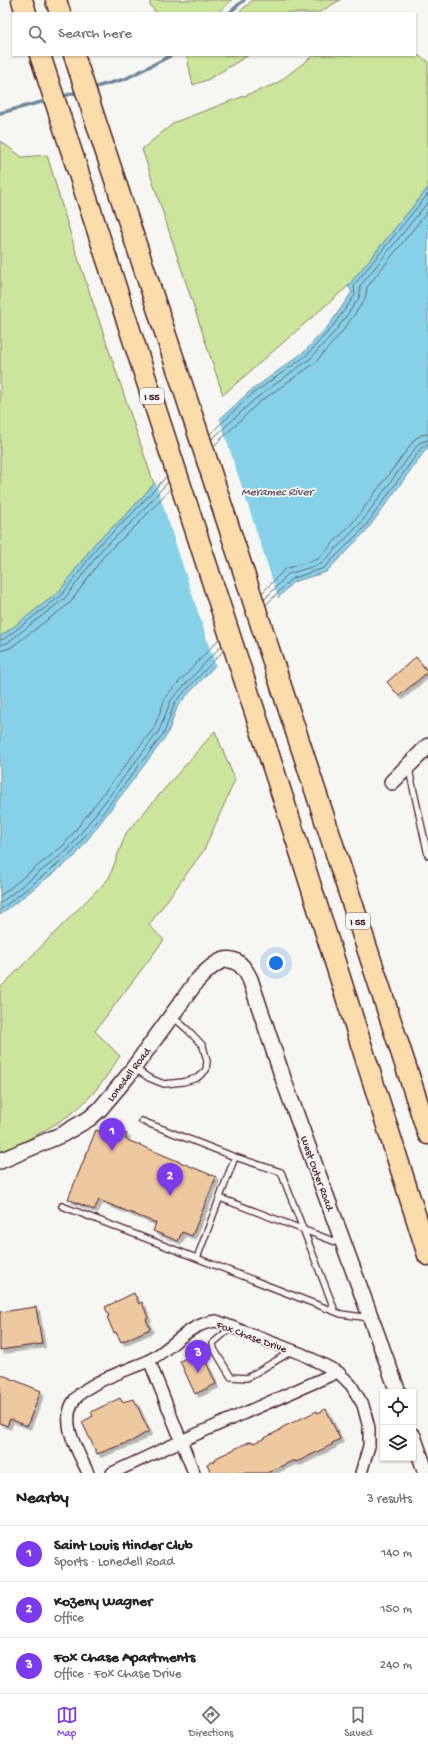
<!DOCTYPE html>
<meta charset="utf-8">
<style>
body{margin:0;font-family:"Gochi Hand",sans-serif;background:#f2f2f2;color:#222}
.controls{position:absolute;right:12px;bottom:12px;display:grid;overflow:hidden;border-radius:0px;box-shadow:0 1px 3px #0004}
.controls button{width:36px;height:36px;display:grid;place-items:center;padding:0;border:0;border-bottom:1px solid #e0e0e0;background:#fff;color:#222;font:20px sans-serif}
.you{position:absolute;left:276px;top:963px;width:14px;height:14px;margin:-10px;border:3px solid #fff;border-radius:50%;background:#1a73e8;box-shadow:0 0 0 6px #1a73e833}
.badge{display:grid;place-items:center;width:26px;height:26px;border-radius:50%;background:#7c3aed;color:#fff;font-size:13px;font-weight:700}
.pin{position:absolute;translate:-50% -33px;filter:drop-shadow(0 1px 2px #0008)}
.pin::after{content:'';position:absolute;top:21px;width:14px;height:12px;background:inherit;clip-path:polygon(0 0,100% 0,50% 100%)}
.list{margin:0;padding:0;list-style:none}
h2{display:flex;justify-content:space-between;align-items:center;height:52px;margin:0;padding:0 16px;font-size:17px}
h2 small{font-size:13px;font-weight:400;color:#767676}
.list li{display:grid;grid-template-columns:26px 1fr auto;gap:12px;align-items:center;box-sizing:border-box;height:56px;padding:0 16px;border-top:1px solid #e0e0e0}
.list b{display:block;font-size:15px;white-space:nowrap}
.list p{margin:0;font-size:13px;white-space:nowrap;color:#767676}
.list em{font-size:13px;font-style:normal;color:#767676}
.icon{flex:none;width:22px;height:22px;fill:none;stroke:currentColor;stroke-width:2;stroke-linecap:round;stroke-linejoin:round}
.map{position:relative;flex:none;width:428px;height:1473px;overflow:hidden}
.search{position:absolute;background:#fff;box-shadow:0 1px 3px #0004;left:12px;right:12px;top:12px;height:44px;display:flex;align-items:center;gap:10px;box-sizing:border-box;padding:0 14px;border-radius:0px;color:#767676;font-size:15px}
.sheet{height:220px;background:#fff}
nav{display:flex;justify-content:space-around;align-items:center;box-sizing:border-box;height:56px;border-top:1px solid #e0e0e0;background:#fff;font-size:11px;color:#767676}
nav a{display:grid;justify-items:center;gap:2px}
nav .on{color:#7c3aed}
.map>svg:first-child{display:block}
</style>
<div class="map">
<svg width="428" height="1473" viewBox="0 0 428 1473">
<defs>
<filter id="shadow"><feDropShadow dx="3.5" dy="3.5" stdDeviation="0" flood-color="#0004"/></filter>
</defs>
<rect width="100%" height="100%" fill="#f6f6f2"/>
<filter id="ink" filterUnits="userSpaceOnUse"><feTurbulence type="fractalNoise" baseFrequency=".025" numOctaves="2"/><feDisplacementMap in="SourceGraphic" scale="8" xChannelSelector="R" yChannelSelector="G"/><feConvolveMatrix kernelMatrix="1 2 1 2 8 2 1 2 1" color-interpolation-filters="sRGB"/></filter>
<g filter="url(#ink)">
<path fill="#cbe59c" stroke="#8a8264" d="M 150,0 L 232,0 L 218,13 L 156,13 L 150,5 Z
M 253,0 L 340,0 L 318,13 L 238,13 Z
M 415,54 L 428,61 L 428,188 L 348,286 L 223,395 L 142,149 L 175,122 L 276,84 L 314,55 Z
M 189,55 L 249,55 L 207,80 L 193,85 L 187,57 Z
M 0,141 L 22,157 L 47,155 L 74,246 L 154,484 L 126,515 L 95,543 L 59,592 L 0,637 Z
M 215,731 L 235,780 L 204,850 L 149,925 L 164,940 L 95,1031 L 120,1056 C 106,1078 89,1102 68,1116 C 46,1131 22,1142 0,1154 L 0,988 L 109,878 L 126,833 Z"/>
<path fill="#87d1e8" stroke="#6f8a9c" d="M 428,188 L 428,448 L 426,449 L 367,530 L 326,572 L 293,582 L 178,705 L 167,735 L 75,856 L 0,915 L 0,637 L 59,592 L 95,543 L 126,515 L 173,463 L 249,392 L 304,352 L 330,324 L 352,292 L 348,286 Z"/>
<path fill="#f6f6f2" d="M 219,417 L 279,600 L 216,667 L 155,481 L 172,461 Z"/>
<g fill="none" stroke-linecap="round" stroke-linejoin="round">
<path stroke="#626677" stroke-width="1" d="M 210,434 L 251,395 L 307,355 L 333,326 L 355,295 L 354,285 L 428,194
M 212,439 L 255,399 L 311,358 L 337,329 L 359,298 L 360,293 L 360,286 L 428,202
M 214,446 L 258,403 L 315,363 L 341,333 L 364,301 L 366,295 L 367,287 L 428,211
M 262,593 L 285,569 L 318,559 L 355,520 L 415,439 L 421,435 L 428,434
M 264,600 L 288,574 L 321,564 L 360,524 L 419,443 L 428,440
M 266,605 L 291,579 L 324,568 L 364,528 L 422,447 L 428,445
M 0,640 L 4,639 L 62,595 L 98,546 L 129,517 L 166,477
M 0,645 L 7,643 L 65,598 L 102,549 L 133,521 L 168,482
M 0,651 L 10,648 L 70,603 L 106,553 L 137,525 L 170,489
M 0,896 L 64,845 L 154,728 L 166,696 L 219,639
M 0,903 L 68,850 L 159,731 L 171,700 L 222,645
M 0,910 L 72,853 L 164,733 L 175,702 L 223,651"/>
<path stroke="#6f8a9c" stroke-width="3.5" d="M 229,13 L 244,0
M 92,88 L 125,79 L 172,55
M 61,97 L 80,91
M 0,113 L 49,100"/>
</g>
<path fill="#eec89f" stroke="#4a1f2b" filter="url(#shadow)" d="M 416,657 L 428,672 L 399,696 L 387,682 Z
M 113,1128 L 127,1134 L 125,1139 L 216,1177 L 192,1236 L 182,1232 L 178,1241 L 153,1231 L 156,1223 L 99,1200 L 94,1210 L 68,1199 L 96,1130 L 110,1136 Z
M 134,1293 L 139,1304 L 142,1302 L 148,1318 L 146,1319 L 150,1329 L 121,1342 L 116,1332 L 114,1333 L 107,1317 L 109,1316 L 105,1307 Z
M 36,1307 L 42,1344 L 0,1350 L 0,1312 Z
M 201,1351 L 216,1384 L 195,1394 L 180,1361 Z
M 0,1374 L 41,1391 L 27,1426 L 10,1419 L 7,1426 L 0,1423 Z
M 120,1398 L 122,1402 L 134,1399 L 149,1431 L 132,1441 L 97,1454 L 82,1422 L 93,1416 L 91,1412 Z
M 326,1409 L 340,1439 L 332,1443 L 333,1444 L 299,1461 L 295,1462 L 294,1460 L 267,1473 L 211,1473 L 207,1464 L 215,1460 L 214,1459 L 249,1442 L 252,1441 L 253,1443 L 261,1440 L 280,1430 L 280,1429 L 283,1427 L 317,1411 L 318,1413 Z"/>
<g fill="none" stroke-linecap="round" stroke-linejoin="round">
<defs>
<path id="lane" d="M 410,768 L 410,774 L 428,855
M 134,1068 L 149,1078 L 164,1084 L 183,1082 L 197,1078 L 206,1070 L 207,1061 L 203,1046 L 189,1031 L 172,1016
M 142,1121 L 235,1157 L 197,1258
M 235,1157 L 281,1172 L 335,1311
M 220,1198 L 341,1244
M 62,1206 L 341,1314 L 370,1318
M 232,1327 L 213,1343 L 214,1349 L 231,1377 L 247,1378 L 292,1351"/>
<path id="street" d="M 149,1360 L 194,1473
M 88,1473 C 79,1453 61,1426 72,1404 C 82,1383 129,1370 148,1361 C 172,1349 187,1324 216,1321 L 302,1354 L 338,1372 L 351,1385 L 363,1405 L 369,1428 L 369,1446 L 361,1473
M 112,1473 L 181,1441 L 338,1372"/>
<path id="secondary" d="M 392,782 L 428,746
M 0,1161 L 63,1134 L 90,1118 L 100,1109 L 127,1077 L 196,982 C 214,962 234,945 250,979 L 285,1084 L 398,1392
M 413,1436 L 426,1473"/>
<path id="highway" d="M 22,0 L 26,13
M 56,0 L 60,13
M 40,55 L 282,795 L 428,1255
M 74,55 L 428,1134"/>
</defs>
<use href="#lane" stroke="#4a1f2b" stroke-width="8"/>
<use href="#street" stroke="#4a1f2b" stroke-width="14"/>
<use href="#secondary" stroke="#4a1f2b" stroke-width="18"/>
<use href="#highway" stroke="#4a1f2b" stroke-width="23"/>
<use href="#lane" stroke="#f6f6f2" stroke-width="5.5"/>
<use href="#street" stroke="#f6f6f2" stroke-width="11"/>
<use href="#secondary" stroke="#f6f6f2" stroke-width="15"/>
<use href="#highway" stroke="#faddab" stroke-width="20"/>
</g>
</g>
<g text-anchor="middle" stroke-width="3.5" stroke-linejoin="round" paint-order="stroke">
<g fill="#f6f6f2" stroke="#7e6067" stroke-width="1">
<rect x="140" y="388" width="24" height="16" rx="3"/>
<rect x="346" y="913" width="24" height="16" rx="3"/>
</g>
<g font-size="10" font-weight="bold" fill="#4a1f2b">
<text x="152" y="400">I 55</text>
<text x="358" y="925">I 55</text>
</g>
<g font-size="11" fill="#4a1f2b" stroke="#f6f6f2">
<text transform="translate(128 1074) rotate(-53)" y="4">Lonedell Road</text>
<text transform="translate(318 1173) rotate(70)" y="4">West Outer Road</text>
<text transform="translate(252 1336) rotate(20)" y="4">Fox Chase Drive</text>
</g>
<g font-size="12" font-style="italic" fill="#5c5464" stroke="#f6f6f2">
<text x="277" y="495">Meramec River</text>
</g>
</g>
</svg>
<div class="controls">
<button><svg class="icon" aria-label="locate" viewBox="0 0 24 24"><circle cx="12" cy="12" r="6"/><path d="M12 2v4M12 18v4M2 12h4M18 12h4"/></svg></button>
<button><svg class="icon" aria-label="layers" viewBox="0 0 24 24"><path d="M12 4l9 5-9 5-9-5zM3 14l9 5 9-5"/></svg></button>
</div>
<div class="you"></div>
<div class="pin badge" style="left:112px;top:1151px">1</div>
<div class="pin badge" style="left:170px;top:1196px">2</div>
<div class="pin badge" style="left:198px;top:1373px">3</div>
<div class="search"><svg class="icon" aria-label="search" viewBox="0 0 24 24"><circle cx="10" cy="10" r="6"/><path d="M15 15l6 6"/></svg>Search here</div>
</div>
<section class="sheet">
<h2>Nearby<small>3 results</small></h2>
<ul class="list">
<li><span class="badge">1</span><div><b>Saint Louis Hinder Club</b><p>Sports · Lonedell Road</p></div><em>140 m</em></li>
<li><span class="badge">2</span><div><b>Kozeny Wagner</b><p>Office</p></div><em>150 m</em></li>
<li><span class="badge">3</span><div><b>Fox Chase Apartments</b><p>Office · Fox Chase Drive</p></div><em>240 m</em></li>
</ul>
</section>
<nav>
<a class="on"><svg class="icon" aria-label="map" viewBox="0 0 24 24"><path d="M3 6l6-2 6 2 6-2v14l-6 2-6-2-6 2zM9 4v14M15 6v14"/></svg>Map</a>
<a><svg class="icon" aria-label="directions" viewBox="0 0 24 24"><path d="M12 3l9 9-9 9-9-9zM9 14v-3h6M13 9l2 2-2 2"/></svg>Directions</a>
<a><svg class="icon" aria-label="saved" viewBox="0 0 24 24"><path d="M7 4h10v16l-5-4-5 4z"/></svg>Saved</a>
</nav>
